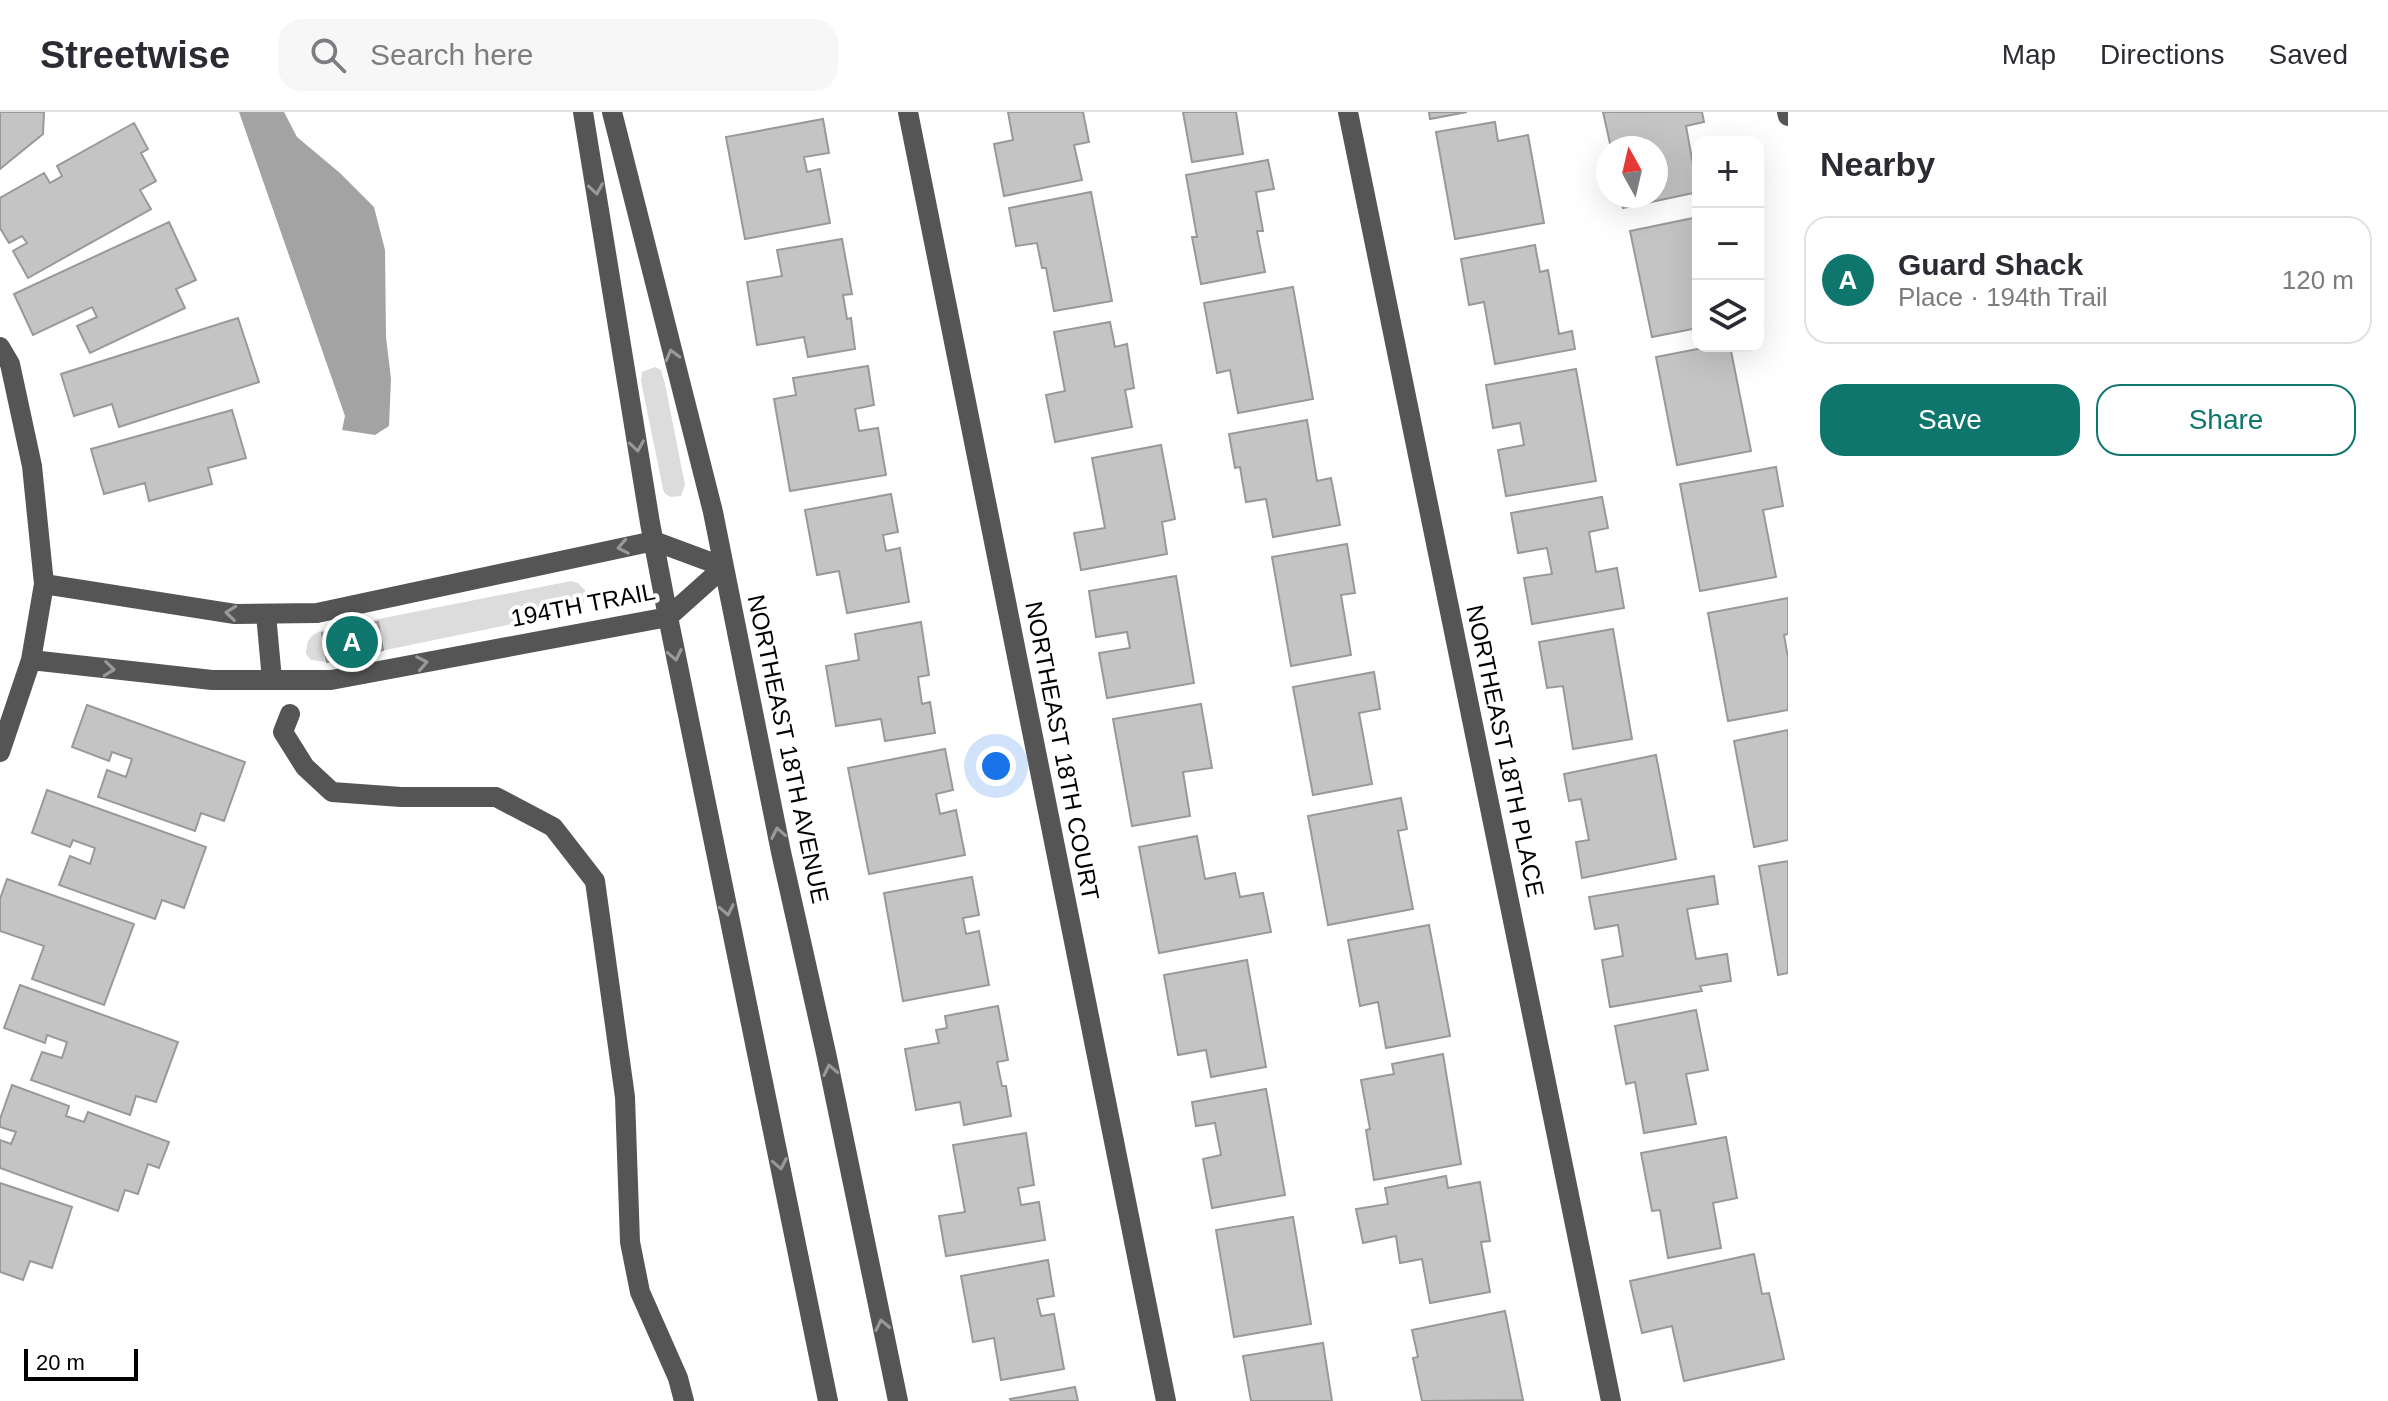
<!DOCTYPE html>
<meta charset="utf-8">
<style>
body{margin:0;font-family:Helvetica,sans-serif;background:#f7f7f7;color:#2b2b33}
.controls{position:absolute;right:24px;top:24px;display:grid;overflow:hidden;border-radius:16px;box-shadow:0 8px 32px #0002}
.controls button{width:72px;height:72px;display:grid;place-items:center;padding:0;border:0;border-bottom:2px solid #e1e1e2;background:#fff;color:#2b2b33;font:40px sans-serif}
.compass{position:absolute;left:1596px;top:24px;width:72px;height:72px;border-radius:50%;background:#fff;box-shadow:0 8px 32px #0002;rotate:352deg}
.scale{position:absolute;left:24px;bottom:20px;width:114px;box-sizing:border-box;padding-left:8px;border:4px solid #000;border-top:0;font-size:22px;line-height:28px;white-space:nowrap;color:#000;-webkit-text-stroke:6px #fff;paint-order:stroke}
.you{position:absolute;left:996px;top:654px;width:28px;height:28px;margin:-20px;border:6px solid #fff;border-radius:50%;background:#1a73e8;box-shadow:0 0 0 12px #1a73e833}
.badge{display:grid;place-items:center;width:52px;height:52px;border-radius:50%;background:#0f766e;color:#fff;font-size:26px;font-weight:700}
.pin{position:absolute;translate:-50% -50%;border:4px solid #fff;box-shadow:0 2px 8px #0006}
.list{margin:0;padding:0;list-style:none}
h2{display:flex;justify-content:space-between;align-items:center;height:104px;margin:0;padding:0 32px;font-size:34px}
h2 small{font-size:26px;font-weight:400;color:#7c7c81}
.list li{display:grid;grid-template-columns:52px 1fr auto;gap:24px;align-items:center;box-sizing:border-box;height:128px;margin:0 16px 16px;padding:0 16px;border:2px solid #e1e1e2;border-radius:24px}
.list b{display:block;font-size:30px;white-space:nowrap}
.list p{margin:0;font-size:26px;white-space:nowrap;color:#7c7c81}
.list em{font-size:26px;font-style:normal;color:#7c7c81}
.actions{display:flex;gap:16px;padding:24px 32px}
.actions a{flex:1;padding:18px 0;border:2px solid #0f766e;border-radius:24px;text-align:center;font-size:28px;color:#0f766e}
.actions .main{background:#0f766e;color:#fff}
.icon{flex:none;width:44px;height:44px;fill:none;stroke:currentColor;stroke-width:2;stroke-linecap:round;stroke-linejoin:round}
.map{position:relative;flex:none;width:1788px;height:1289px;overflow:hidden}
header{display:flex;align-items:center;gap:48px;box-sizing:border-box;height:112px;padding:0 40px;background:#fff;border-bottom:2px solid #e1e1e2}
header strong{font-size:38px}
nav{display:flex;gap:44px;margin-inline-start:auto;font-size:28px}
.search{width:560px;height:72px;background:#f7f7f7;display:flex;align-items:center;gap:20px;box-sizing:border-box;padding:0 28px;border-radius:24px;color:#7c7c81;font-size:30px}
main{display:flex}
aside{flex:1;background:#fff}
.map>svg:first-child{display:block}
</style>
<header>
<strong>Streetwise</strong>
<div class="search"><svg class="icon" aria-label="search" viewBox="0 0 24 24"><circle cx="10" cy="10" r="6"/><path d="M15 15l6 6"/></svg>Search here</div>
<nav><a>Map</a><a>Directions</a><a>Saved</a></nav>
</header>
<main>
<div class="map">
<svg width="1788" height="1289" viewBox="0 0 1788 1289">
<rect width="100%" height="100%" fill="#fff"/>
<path fill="#dcdcdc" d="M 655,255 L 661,258 L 665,272 L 685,373 L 681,384 L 671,385 L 665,382 L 663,377 L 641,269 L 642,260 Z
M 571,469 L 578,471 L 585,478 L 584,492 L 576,499 L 327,550 L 311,548 L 306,542 C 307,527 310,523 323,518 Z"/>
<path fill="#a3a3a3" d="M 239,0 L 284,0 L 297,25 L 340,61 L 374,95 L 385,138 L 386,225 L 391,267 L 389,314 L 375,323 L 342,318 L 345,304 Z"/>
<path fill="#c4c4c4" stroke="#999" stroke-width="2" d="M 0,0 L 44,0 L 43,22 L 0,57 Z
M 1008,0 L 1083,0 L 1089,30 L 1074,33 L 1082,68 L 1004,84 L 994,32 L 1013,28 Z
M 1183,0 L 1236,0 L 1243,42 L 1192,50 Z
M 1429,0 L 1467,0 L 1430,7 Z
M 1603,0 L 1702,0 L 1704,10 L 1686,14 L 1698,80 L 1623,96 L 1620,84 L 1656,84 L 1656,36 L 1611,36 Z
M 823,7 L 829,41 L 804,45 L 807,60 L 820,57 L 830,111 L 745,127 L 726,25 Z
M 1495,10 L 1498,29 L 1528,23 L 1544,111 L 1455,127 L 1436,20 Z
M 134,11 L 148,37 L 141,41 L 156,69 L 140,78 L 151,97 L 28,166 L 13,139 L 27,131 L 22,124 L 9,131 L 0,116 L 0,86 L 44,61 L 50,71 L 62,64 L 57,54 Z
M 1268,48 L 1274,77 L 1256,80 L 1263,119 L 1257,119 L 1265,160 L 1201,172 L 1192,125 L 1197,125 L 1186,63 Z
M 1091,80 L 1112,189 L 1054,199 L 1046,156 L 1042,156 L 1037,131 L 1016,134 L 1009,96 Z
M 1698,105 L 1698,216 L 1652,225 L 1630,119 Z
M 169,110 L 196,168 L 176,177 L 185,196 L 90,241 L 77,214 L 97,205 L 92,195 L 33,223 L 14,182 Z
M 842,127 L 852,182 L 843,183 L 847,207 L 851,206 L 855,237 L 808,245 L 804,225 L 757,233 L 747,170 L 782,164 L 777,138 Z
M 1535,133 L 1540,160 L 1548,158 L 1559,222 L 1572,219 L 1575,237 L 1495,252 L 1484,190 L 1469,193 L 1461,147 Z
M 1293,175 L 1313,287 L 1238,301 L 1230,258 L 1217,261 L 1204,191 Z
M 238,206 L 259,270 L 119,315 L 112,292 L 74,304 L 61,262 Z
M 1110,210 L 1115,235 L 1127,232 L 1134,276 L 1125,278 L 1132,315 L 1055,330 L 1046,283 L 1065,279 L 1054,220 Z
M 1713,234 L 1730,234 L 1751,339 L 1677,353 L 1656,245 Z
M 868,254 L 874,293 L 855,297 L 859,319 L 878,316 L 886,363 L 790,379 L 774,287 L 796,283 L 793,266 Z
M 1576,257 L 1596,369 L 1506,384 L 1498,338 L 1524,333 L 1520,311 L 1493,316 L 1486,273 Z
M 232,298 L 246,346 L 208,356 L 212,372 L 149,389 L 145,371 L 104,382 L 91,337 Z
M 1307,308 L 1317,369 L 1331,366 L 1340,413 L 1273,425 L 1266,387 L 1246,390 L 1240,355 L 1235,356 L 1229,322 Z
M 1161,333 L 1175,407 L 1162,410 L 1167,442 L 1081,458 L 1074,421 L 1105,416 L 1092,346 Z
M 1776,355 L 1783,394 L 1763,398 L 1776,465 L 1700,479 L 1680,372 Z
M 891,382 L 898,420 L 883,423 L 886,439 L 900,436 L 909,490 L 847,501 L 839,459 L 817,463 L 805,398 Z
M 1602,385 L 1608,416 L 1589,420 L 1596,460 L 1617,456 L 1624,496 L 1532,512 L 1524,466 L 1552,462 L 1547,436 L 1518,441 L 1511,401 Z
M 1347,432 L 1355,481 L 1341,483 L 1351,543 L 1291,554 L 1272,445 Z
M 1176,464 L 1194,571 L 1107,586 L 1099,541 L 1130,536 L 1127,520 L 1096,525 L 1089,479 Z
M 1788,486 L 1788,522 L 1784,523 L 1788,545 L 1788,598 L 1728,609 L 1708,501 Z
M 378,510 L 383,538 L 327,550 L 322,521 Z
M 921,510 L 929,563 L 918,565 L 922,592 L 930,590 L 935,621 L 885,629 L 881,607 L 836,614 L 826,554 L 859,548 L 855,522 Z
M 1613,517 L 1632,627 L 1573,637 L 1563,574 L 1547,576 L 1539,530 Z
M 1374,560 L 1380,597 L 1359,601 L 1372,672 L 1313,683 L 1293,575 Z
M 1201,592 L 1212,656 L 1183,660 L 1190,704 L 1132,714 L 1113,607 Z
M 87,593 L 245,650 L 224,709 L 201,701 L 195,719 L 98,685 L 107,658 L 126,665 L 132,647 L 112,640 L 109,649 L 72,635 Z
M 1788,618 L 1788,728 L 1754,735 L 1734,629 Z
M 945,637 L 953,678 L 936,682 L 940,702 L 956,698 L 965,743 L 869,762 L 848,656 Z
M 1656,643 L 1676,747 L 1582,766 L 1576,730 L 1589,728 L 1581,687 L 1569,689 L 1564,662 Z
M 47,678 L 206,735 L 184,796 L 162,788 L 155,807 L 59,773 L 70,744 L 90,752 L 95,736 L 73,728 L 70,735 L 32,721 Z
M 1401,686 L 1407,717 L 1398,719 L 1413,797 L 1328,813 L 1308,704 Z
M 1197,724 L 1205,767 L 1235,761 L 1240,785 L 1263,781 L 1271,820 L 1159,841 L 1139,735 Z
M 1788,749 L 1788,861 L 1778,863 L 1759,754 Z
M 1714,764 L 1718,792 L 1687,797 L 1696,847 L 1727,842 L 1731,869 L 1700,874 L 1702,879 L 1610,895 L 1602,848 L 1623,844 L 1618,813 L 1595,817 L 1589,785 Z
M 972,765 L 979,803 L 963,806 L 966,822 L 979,819 L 989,873 L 903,889 L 884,781 Z
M 7,767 L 134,812 L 104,893 L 32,867 L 44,834 L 0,819 L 0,787 Z
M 1429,813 L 1450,924 L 1386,936 L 1378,890 L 1360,894 L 1348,828 Z
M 1247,848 L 1266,955 L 1211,965 L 1206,938 L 1178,943 L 1164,863 Z
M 20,873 L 178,930 L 156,990 L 136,984 L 130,1003 L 31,968 L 42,940 L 62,946 L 67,930 L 47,923 L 45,931 L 4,916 Z
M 998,894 L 1008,948 L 997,950 L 1002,974 L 1006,974 L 1011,1004 L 964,1013 L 960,990 L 916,998 L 905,937 L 939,931 L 936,918 L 947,916 L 945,904 Z
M 1696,898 L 1708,958 L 1686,962 L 1696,1012 L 1644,1021 L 1635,970 L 1626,972 L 1615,914 Z
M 1443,942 L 1461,1052 L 1374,1068 L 1366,1018 L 1370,1017 L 1361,968 L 1394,962 L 1392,952 Z
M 12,973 L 69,994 L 66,1004 L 84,1010 L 88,1000 L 169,1030 L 159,1056 L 148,1052 L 138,1082 L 125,1078 L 118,1099 L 0,1056 L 0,1028 L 11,1032 L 16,1020 L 0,1015 L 0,1007 Z
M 1266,977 L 1285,1083 L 1212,1096 L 1203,1047 L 1221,1043 L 1215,1011 L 1196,1014 L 1192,990 Z
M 1026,1021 L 1034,1073 L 1018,1076 L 1021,1093 L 1039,1090 L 1045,1128 L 946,1144 L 939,1104 L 965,1100 L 953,1033 Z
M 1726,1025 L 1737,1086 L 1713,1091 L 1721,1136 L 1668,1146 L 1660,1098 L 1652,1099 L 1641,1041 Z
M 1446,1064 L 1448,1076 L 1480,1070 L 1490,1129 L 1481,1130 L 1490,1180 L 1430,1191 L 1422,1147 L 1400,1151 L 1396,1124 L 1363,1131 L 1356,1097 L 1388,1092 L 1385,1076 Z
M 0,1071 L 72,1095 L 52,1156 L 30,1149 L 23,1168 L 0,1160 Z
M 1293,1105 L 1311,1212 L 1234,1225 L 1216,1118 Z
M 1754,1142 L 1762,1182 L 1769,1181 L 1784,1247 L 1684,1269 L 1672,1214 L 1642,1221 L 1630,1169 Z
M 1048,1148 L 1054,1184 L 1037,1187 L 1041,1204 L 1054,1202 L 1064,1257 L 1001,1268 L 994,1226 L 973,1230 L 961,1164 Z
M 1505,1199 L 1523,1288 L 1422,1289 L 1413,1246 L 1418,1245 L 1412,1218 Z
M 1323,1231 L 1332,1289 L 1251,1289 L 1243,1244 Z
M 1075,1275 L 1078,1289 L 1011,1289 L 1010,1287 Z"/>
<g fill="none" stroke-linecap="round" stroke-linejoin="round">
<path stroke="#555" stroke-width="20" d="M 583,0 L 650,411 L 668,505 L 828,1289
M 612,0 L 713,400 L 781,740 L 826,941 L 898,1289
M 908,0 L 1166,1289
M 1348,0 L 1611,1289
M 1787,0 L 1788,4
M 0,235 L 10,252 L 32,354 L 44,472 L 31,548 L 0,640
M 44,472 L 235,502 L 317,501 L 654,429 L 724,455
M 266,502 L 272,568
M 31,548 L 212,568 L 331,568 L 668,505 L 724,455
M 290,602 L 283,620 L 305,655 L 332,680 L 401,685 L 496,685 L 553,715 L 595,769 L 625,985 L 630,1130 L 640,1180 L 678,1266 L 684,1289"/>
</g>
<defs><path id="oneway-chevron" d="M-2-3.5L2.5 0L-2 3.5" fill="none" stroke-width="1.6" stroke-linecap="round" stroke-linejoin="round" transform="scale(2)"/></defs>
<g stroke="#999">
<use href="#oneway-chevron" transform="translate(596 77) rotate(81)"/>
<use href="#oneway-chevron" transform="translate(672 243) rotate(-105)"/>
<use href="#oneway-chevron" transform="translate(637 334) rotate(81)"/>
<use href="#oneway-chevron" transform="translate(623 435) rotate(169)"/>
<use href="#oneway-chevron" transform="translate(231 501) rotate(-174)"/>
<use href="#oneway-chevron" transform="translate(675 543) rotate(79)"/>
<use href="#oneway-chevron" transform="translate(422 551) rotate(-11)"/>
<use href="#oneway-chevron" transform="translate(109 557) rotate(6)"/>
<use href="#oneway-chevron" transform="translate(778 721) rotate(-101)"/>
<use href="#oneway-chevron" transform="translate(727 798) rotate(79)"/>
<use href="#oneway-chevron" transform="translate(830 958) rotate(-102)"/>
<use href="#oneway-chevron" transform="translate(780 1052) rotate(79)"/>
<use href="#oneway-chevron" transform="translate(882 1213) rotate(-102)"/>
</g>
<g text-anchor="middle" stroke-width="8" stroke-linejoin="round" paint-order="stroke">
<g font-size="24" fill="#000" stroke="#fff">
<text transform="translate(583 493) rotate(-11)" y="8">194TH TRAIL</text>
<text transform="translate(788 637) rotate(78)" y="8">NORTHEAST 18TH AVENUE</text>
<text transform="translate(1062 639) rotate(79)" y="8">NORTHEAST 18TH COURT</text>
<text transform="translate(1505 639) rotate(78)" y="8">NORTHEAST 18TH PLACE</text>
</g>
</g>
</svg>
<div class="controls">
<button>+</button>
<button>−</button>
<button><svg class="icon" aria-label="layers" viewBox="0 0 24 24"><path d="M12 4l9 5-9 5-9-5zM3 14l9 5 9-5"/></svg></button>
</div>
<svg class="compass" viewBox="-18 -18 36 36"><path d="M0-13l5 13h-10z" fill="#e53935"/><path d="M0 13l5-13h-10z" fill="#7c7c81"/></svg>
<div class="scale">20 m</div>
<div class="you"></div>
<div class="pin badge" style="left:352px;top:530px">A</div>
</div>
<aside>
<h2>Nearby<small></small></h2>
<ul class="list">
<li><span class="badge">A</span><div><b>Guard Shack</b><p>Place · 194th Trail</p></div><em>120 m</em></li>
</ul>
<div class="actions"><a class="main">Save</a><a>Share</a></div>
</aside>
</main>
